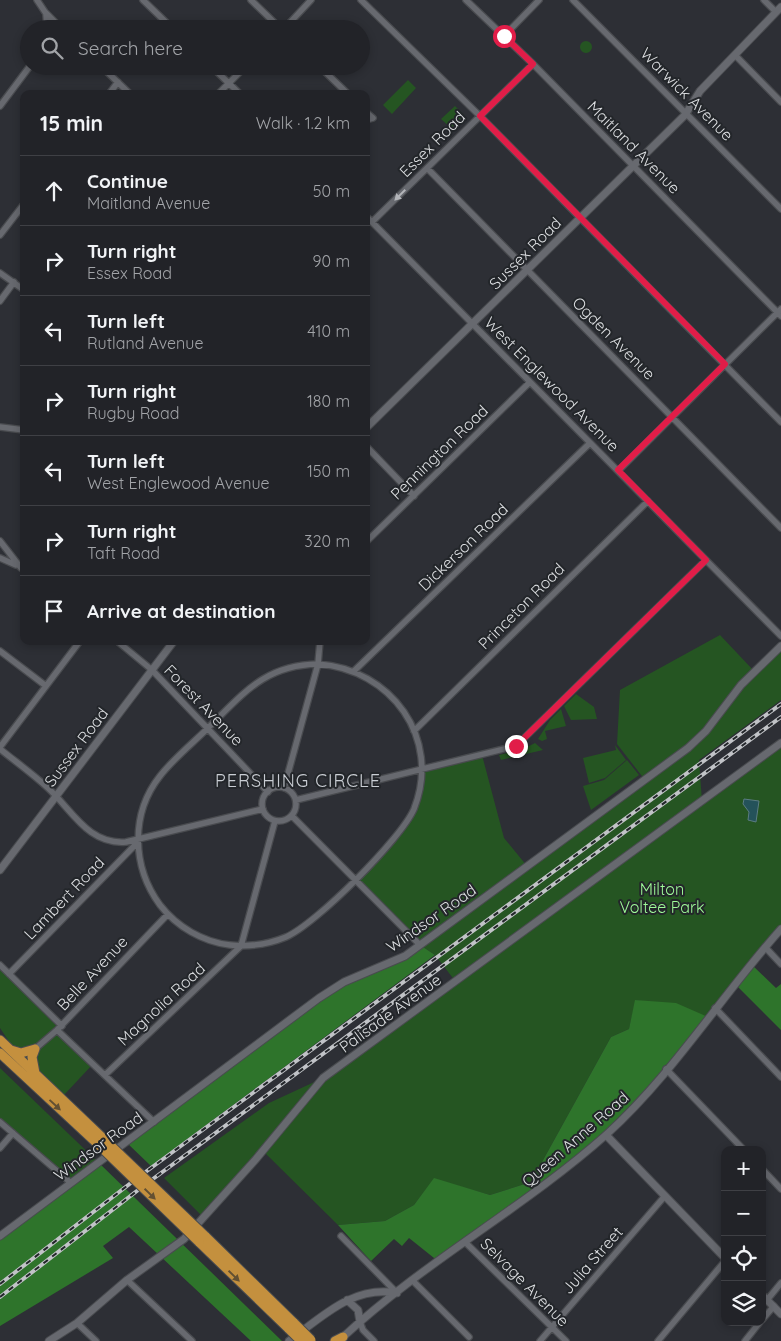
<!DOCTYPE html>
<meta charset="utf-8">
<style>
body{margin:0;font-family:Quicksand,sans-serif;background:#2e2f34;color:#f1f3f6}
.controls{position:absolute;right:15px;bottom:15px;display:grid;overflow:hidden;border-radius:10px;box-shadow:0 2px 8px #0003}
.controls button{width:45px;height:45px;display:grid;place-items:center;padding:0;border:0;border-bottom:1px solid #3f4045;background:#222328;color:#f1f3f6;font:25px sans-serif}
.stop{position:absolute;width:15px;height:15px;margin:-11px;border:4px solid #e11d48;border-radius:50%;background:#fff}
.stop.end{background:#e11d48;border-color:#fff;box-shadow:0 1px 5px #0008}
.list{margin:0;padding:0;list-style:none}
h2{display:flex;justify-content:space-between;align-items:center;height:65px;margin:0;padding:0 20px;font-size:21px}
h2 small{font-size:16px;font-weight:400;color:#a2a4a8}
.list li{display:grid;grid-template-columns:32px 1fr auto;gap:15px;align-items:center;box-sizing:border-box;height:70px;padding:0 20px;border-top:1px solid #3f4045}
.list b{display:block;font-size:19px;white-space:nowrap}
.list p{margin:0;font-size:16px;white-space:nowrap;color:#a2a4a8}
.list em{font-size:16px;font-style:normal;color:#a2a4a8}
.icon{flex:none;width:28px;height:28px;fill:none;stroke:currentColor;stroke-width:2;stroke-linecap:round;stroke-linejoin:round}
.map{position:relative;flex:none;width:781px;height:1341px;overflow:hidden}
.search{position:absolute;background:#222328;box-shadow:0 2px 8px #0003;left:20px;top:20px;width:350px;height:55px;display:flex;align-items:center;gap:12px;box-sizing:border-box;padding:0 18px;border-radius:28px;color:#a2a4a8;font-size:19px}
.panel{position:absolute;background:#222328;box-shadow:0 2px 8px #0003;left:20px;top:90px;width:350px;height:555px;border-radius:10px}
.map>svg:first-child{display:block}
</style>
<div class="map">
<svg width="781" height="1341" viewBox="0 0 781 1341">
<rect width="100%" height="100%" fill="#2d2f35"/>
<path fill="#255522" d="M580 47a6 6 0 1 1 12 0a6 6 0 1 1-12 0Z
M 408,80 L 416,88 L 392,114 L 383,105 Z
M 455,106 L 464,115 L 451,128 L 441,119 Z
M 720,635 L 754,671 L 781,646 L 781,700 L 699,760 L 702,801 L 781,743 L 781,929 L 708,1017 L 636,1000 L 629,1029 L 611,1037 L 531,1182 L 490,1195 L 434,1179 L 414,1205 L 385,1221 L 338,1225 L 263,1151 L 204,1218 L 164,1178 L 269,1103 L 323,1078 L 456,982 L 435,955 L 420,945 L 353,880 L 409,819 L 421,770 L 482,755 L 504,838 L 527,866 L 645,780 L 617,744 L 620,690 Z
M 576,694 L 594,707 L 597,719 L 571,720 L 564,706 Z
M 561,709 L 566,726 L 545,731 L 547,739 L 542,741 L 538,739 L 550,720 Z
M 535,743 L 543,750 L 501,760 L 499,755 L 523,749 Z
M 615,745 L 626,760 L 605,778 L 589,783 L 583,758 L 616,750 Z
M 627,760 L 639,775 L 591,810 L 583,786 L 604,780 Z
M 0,965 L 62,1026 L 58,1030 L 93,1064 L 64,1095 L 10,1043 L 0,1028 Z
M 0,1068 L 99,1163 L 71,1183 L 0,1122 Z"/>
<path fill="#2e742b" d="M 420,945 L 435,955 L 151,1166 L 126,1142 L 319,998 Z
M 751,964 L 776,988 L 781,984 L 781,1030 L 735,984 Z
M 635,1000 L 676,1003 L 708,1017 L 643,1098 L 606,1135 L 439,1262 L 409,1238 L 402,1246 L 394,1239 L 371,1261 L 338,1225 L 385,1221 L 414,1205 L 434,1178 L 490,1195 L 531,1182 L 611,1037 L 629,1029 Z
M 99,1163 L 282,1341 L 251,1341 L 129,1227 L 103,1246 L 113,1258 L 0,1326 L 0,1236 Z"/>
<path fill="#24525a" stroke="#5b7c82" d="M 744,799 L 759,801 L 756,822 L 748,820 L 749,812 L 743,804 Z"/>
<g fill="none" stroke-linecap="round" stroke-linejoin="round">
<defs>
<path id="minor" d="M 37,0 L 45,12 L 62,29
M 143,0 L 173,29
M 251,0 L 281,29
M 361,0 L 480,116 L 781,422
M 466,0 L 533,64 L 781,316
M 573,0 L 781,209
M 764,0 L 776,12
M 46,14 L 47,29
M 284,29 L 311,0
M 504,36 L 539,0
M 735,55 L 781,102
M 101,66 L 130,94
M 211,66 L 240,94
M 319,66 L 348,94
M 109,94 L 118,82
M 218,94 L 246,66
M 0,106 L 30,66
M 366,112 L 373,118 L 366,120
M 427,168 L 781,528
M 366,216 L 781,636
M 372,222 L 533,64
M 0,235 L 24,204
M 0,273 L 24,290
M 0,301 L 14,282
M 0,427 L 24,430
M 366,446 L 414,496
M 618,471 L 781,309
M 0,541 L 21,568
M 366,542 L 530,382
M 0,558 L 16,565
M 117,641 L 152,670 L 268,792
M 0,651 L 46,686
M 318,664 C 391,669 442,738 414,809 C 401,839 316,924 286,937 C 269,944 249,947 230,945 C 203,942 177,927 160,905 C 132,867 130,814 160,776 C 174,758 193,743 209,727 C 244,693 265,665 318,664 Z
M 354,671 L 590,443
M 414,731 L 648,501
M 0,747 L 80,641
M 0,749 C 16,762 33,774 48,788 C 72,810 88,845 126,842 L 263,809
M262 804a17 17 0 1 1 34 0a17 17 0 1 1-34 0Z
M 284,788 L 318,664 L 320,641
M 296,800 L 516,746 L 706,560
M 292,816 L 420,945
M 765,947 L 781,964
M 0,965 L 62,1026
M 9,974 L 138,842
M 715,1008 L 781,1077
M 57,1030 L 154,1122
M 35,1049 L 57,1030 L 168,914
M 666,1069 L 744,1150
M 105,1075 L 241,946 L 275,821
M 0,1122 L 71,1183
M 0,1148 L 13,1133
M 762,1169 L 781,1189
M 341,1236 L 397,1293
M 466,1243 L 566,1341
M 127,1280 L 192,1341
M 413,1281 L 469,1337
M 767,1300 L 781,1283
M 762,1320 L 774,1306
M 360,1322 L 363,1330 L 374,1341
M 77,1323 L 96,1341
M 540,1341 L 664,1197
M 658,1341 L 725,1261
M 745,1341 L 760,1322"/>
<path id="tertiary" d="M 366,428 L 685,115 L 700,91 L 781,7
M 0,870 L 174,641
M 606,1135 L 725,1258
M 0,1236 L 319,998 L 344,982 L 405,956 L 688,748 L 706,731 L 741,685 L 781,646
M 762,1295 L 781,1314
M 347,1300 L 358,1310 L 360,1322
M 343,1337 C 425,1261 524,1208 607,1134 C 673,1074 722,995 781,929
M 49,1341 L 77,1323 L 127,1280 L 184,1239 L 256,1159 L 323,1078 L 781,743
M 289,1341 C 322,1317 353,1285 397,1293"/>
<path id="trunk" d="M 0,1040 L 109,1144
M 11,1050 L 21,1053 L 35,1049
M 0,1053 L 102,1148
M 35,1073 L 32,1057 L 35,1049
M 205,1236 L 294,1323
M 199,1242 L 289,1329
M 335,1341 L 343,1337"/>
</defs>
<use href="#minor" stroke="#494b4f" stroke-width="8"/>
<use href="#tertiary" stroke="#494b4f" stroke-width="9"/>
<use href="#trunk" stroke="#494b4f" stroke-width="11"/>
<use href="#minor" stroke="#67696f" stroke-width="5.5"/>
<use href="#tertiary" stroke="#67696f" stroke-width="7"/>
<use href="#trunk" stroke="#c4903e" stroke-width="9"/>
<defs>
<path id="rail" d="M 0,1284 L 136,1179 L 781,704
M 0,1297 L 142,1187 L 781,717"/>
</defs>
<use href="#rail" stroke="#c1c3c7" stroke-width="4"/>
<use href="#rail" stroke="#23262a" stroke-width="2" stroke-dasharray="5.5" stroke-linecap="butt"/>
<defs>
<path id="trunk-bridge" d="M 109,1144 L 205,1236
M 102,1148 L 199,1242
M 294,1323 L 311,1340
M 289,1329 L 301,1341"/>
</defs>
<use href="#trunk-bridge" stroke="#494b4f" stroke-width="11" stroke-linecap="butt"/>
<use href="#trunk-bridge" stroke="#c4903e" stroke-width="9"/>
</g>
<defs><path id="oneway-solid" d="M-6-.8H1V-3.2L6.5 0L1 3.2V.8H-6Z" transform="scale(1.25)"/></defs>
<use fill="#b3b5b9" href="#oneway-solid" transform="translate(400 195) rotate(135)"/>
<g fill="#635032">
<use href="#oneway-solid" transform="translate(55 1105) rotate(43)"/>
<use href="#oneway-solid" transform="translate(150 1194) rotate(44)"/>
<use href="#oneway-solid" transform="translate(234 1276) rotate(44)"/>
</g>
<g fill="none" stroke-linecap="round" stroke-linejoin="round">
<path stroke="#e11d48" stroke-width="6" d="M 504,36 L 533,64 L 480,116 L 725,364 L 618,470 L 706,560 L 516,746"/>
</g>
<g text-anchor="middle" stroke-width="4" stroke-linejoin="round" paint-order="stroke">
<g font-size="16" fill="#dcdee1" stroke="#23262a">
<text transform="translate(687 94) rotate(45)" y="6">Warwick Avenue</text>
<text transform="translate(432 144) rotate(-45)" y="6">Essex Road</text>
<text transform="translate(634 147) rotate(45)" y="6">Maitland Avenue</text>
<text transform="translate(525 253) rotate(-45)" y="6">Sussex Road</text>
<text transform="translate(614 338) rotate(45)" y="6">Ogden Avenue</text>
<text transform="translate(552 384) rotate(45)" y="6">West Englewood Avenue</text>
<text transform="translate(439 452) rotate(-44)" y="6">Pennington Road</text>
<text transform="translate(463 547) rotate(-44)" y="6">Dickerson Road</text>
<text transform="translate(521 606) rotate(-45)" y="6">Princeton Road</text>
<text transform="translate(204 705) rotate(46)" y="6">Forest Avenue</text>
<text transform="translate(76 747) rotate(-53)" y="6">Sussex Road</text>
<text transform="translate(64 898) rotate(-46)" y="6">Lambert Road</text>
<text transform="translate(431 918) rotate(-35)" y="6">Windsor Road</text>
<text transform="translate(92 973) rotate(-47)" y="6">Belle Avenue</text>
<text transform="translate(161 1004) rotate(-43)" y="6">Magnolia Road</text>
<text transform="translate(390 1013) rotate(-36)" y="6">Palisade Avenue</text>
<text transform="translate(575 1139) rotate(-41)" y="6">Queen Anne Road</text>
<text transform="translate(98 1146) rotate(-36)" y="6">Windsor Road</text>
<text transform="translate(592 1260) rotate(-49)" y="6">Julia Street</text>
<text transform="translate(525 1282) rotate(45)" y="6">Selvage Avenue</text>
</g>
<g font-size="16" fill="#9ffb99" stroke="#23262a">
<text x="662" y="895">Milton<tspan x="662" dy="18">Voltee Park</tspan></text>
</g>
<g font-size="18" letter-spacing="1" fill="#caced4" stroke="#23262a">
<text x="298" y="787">PERSHING CIRCLE</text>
</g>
</g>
</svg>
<div class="controls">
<button>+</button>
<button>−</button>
<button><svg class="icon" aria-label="locate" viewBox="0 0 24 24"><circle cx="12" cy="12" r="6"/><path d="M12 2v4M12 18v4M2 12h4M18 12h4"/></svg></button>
<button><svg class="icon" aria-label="layers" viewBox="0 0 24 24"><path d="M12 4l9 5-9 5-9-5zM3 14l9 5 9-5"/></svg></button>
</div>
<div class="stop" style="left:504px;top:36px"></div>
<div class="stop end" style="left:516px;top:746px"></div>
<div class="search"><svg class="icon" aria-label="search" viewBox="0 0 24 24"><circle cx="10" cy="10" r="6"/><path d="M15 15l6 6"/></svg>Search here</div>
<section class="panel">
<h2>15 min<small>Walk · 1.2 km</small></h2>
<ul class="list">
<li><svg class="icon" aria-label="ahead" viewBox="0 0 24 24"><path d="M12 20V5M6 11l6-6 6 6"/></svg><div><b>Continue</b><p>Maitland Avenue</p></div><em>50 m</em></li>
<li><svg class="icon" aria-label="right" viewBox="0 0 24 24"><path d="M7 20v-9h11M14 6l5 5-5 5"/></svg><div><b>Turn right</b><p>Essex Road</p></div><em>90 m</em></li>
<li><svg class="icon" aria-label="left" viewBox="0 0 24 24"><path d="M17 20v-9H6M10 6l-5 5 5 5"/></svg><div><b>Turn left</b><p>Rutland Avenue</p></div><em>410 m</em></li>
<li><svg class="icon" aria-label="right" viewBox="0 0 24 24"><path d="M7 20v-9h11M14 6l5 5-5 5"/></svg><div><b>Turn right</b><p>Rugby Road</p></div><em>180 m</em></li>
<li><svg class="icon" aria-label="left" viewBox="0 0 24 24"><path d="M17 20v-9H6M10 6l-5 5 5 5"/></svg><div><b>Turn left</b><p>West Englewood Avenue</p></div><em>150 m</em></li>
<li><svg class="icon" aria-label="right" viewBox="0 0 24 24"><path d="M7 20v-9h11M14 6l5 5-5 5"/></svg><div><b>Turn right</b><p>Taft Road</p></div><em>320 m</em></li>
<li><svg class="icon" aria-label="arrive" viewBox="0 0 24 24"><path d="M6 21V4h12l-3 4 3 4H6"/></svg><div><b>Arrive at destination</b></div></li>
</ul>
</section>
</div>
